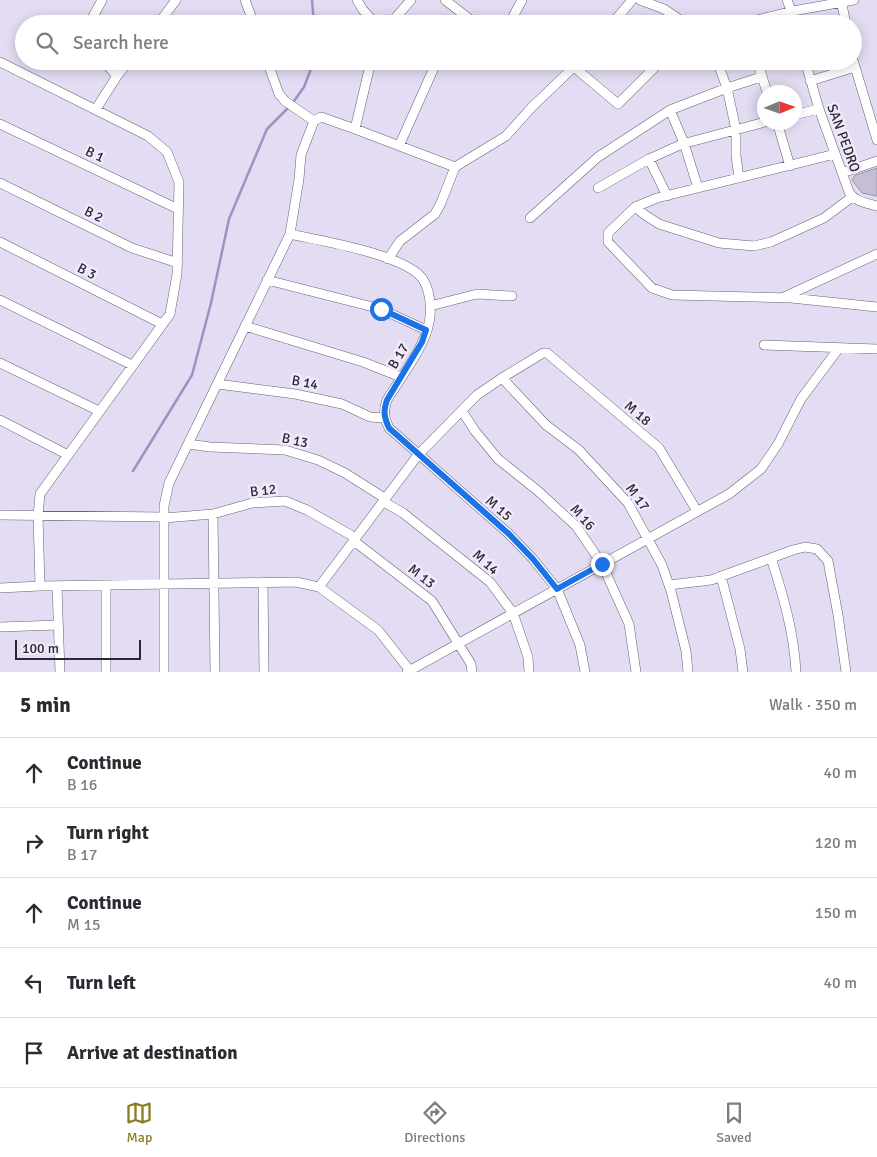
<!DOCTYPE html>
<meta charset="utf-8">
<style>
body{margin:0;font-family:Signika,sans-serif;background:#f2f2f3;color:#2b2b33}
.compass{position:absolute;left:757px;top:85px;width:45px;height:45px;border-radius:50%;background:#fff;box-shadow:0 2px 12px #0003;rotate:88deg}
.scale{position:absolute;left:15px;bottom:12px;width:126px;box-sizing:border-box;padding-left:5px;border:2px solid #2b2831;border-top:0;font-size:14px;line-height:18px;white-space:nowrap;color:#2b2831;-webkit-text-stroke:4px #f0eafc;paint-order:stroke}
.stop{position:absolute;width:15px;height:15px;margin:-11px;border:4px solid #1a73e8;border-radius:50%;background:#fff}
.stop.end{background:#1a73e8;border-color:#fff;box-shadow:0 1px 5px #0008}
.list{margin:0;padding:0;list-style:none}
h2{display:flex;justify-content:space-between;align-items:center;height:65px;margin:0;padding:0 20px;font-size:21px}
h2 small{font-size:16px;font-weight:400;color:#7c7c81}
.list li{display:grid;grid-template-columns:32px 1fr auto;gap:15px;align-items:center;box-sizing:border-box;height:70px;padding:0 20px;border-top:1px solid #e1e1e2}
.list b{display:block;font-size:19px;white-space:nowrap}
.list p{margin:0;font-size:16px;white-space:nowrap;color:#7c7c81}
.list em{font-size:16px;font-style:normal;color:#7c7c81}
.icon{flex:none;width:28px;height:28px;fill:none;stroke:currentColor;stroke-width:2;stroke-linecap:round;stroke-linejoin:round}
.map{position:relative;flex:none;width:877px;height:672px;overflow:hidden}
.search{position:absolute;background:#fff;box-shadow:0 2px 12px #0003;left:15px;right:15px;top:15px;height:55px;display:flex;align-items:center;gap:12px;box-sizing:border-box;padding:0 18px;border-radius:28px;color:#7c7c81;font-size:19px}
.sheet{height:415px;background:#fff}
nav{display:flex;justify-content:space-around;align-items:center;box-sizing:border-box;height:70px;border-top:1px solid #e1e1e2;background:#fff;font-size:14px;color:#7c7c81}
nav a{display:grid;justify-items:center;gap:2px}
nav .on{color:#8e7c22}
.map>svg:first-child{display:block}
</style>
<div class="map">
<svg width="877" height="672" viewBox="0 0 877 672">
<rect width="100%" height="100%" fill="#e4dcf2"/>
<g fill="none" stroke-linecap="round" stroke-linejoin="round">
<path stroke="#a290c3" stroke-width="2.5" d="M 312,0 L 314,24
M 292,104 L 304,87 L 314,61
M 133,471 L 192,375 L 211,303 L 229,219 L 267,129 L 288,108"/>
</g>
<path fill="#c6bfd4" stroke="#9a94a8" d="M 877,168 L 877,196 L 862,193 L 852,180 L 855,175 Z"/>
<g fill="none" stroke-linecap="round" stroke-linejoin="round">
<defs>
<path id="minor" d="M 245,0 L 254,24
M 357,0 L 363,10 L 376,24
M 445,0 L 476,24
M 640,0 L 664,9 L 686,24
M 787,0 L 796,24
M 841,0 L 846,24
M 89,24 L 102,0
M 158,24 L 176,0
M 390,24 L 411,0
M 509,24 L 522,0
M 612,24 L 632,0
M 741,24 L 793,11 L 854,0
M 853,60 L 877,140
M 103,61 L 117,76
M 267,61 L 279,94 L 285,101 L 314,121
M 717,61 L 727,88 L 736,130 L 736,156 L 739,178
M 757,61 L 767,92
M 805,61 L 819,109 L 849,192 C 855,202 867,203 877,206
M 0,62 L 148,136 L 167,152 L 179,182 L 177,274 L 170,314 L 40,494 L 38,516 L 40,586
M 574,67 L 618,104 L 661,61
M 810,81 L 855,67
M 96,109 L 117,76 L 129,61
M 670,110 L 684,143 L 698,188
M 794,115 L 819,109
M 314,121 L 321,117 L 355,129 L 371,61
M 777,122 L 790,166
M 0,124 L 178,209
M 355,129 L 455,167
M 399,146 L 437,61
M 835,154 L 657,198 L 635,207 L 608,233 L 608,242 L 652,288 L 672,295 L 791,298 L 877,307
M 649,159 L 667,196
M 842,173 L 877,161
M 0,183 L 132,248 L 178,263
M 598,188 L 649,159 L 682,144 L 765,122
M 635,207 L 645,215 L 659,224 L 719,243 L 754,246 L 771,242 L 824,218 L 852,197
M 530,218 L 598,157 L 670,110 L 727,88 L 761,77
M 290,234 C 321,241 403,254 422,278 C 430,289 432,309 429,323 C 424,348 401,377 387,400 C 383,411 384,417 389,428 L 509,534 L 533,559 L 557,589 L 580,645 L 585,672
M 0,242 L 162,324
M 388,259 L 400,241 L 435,214 L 441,203 L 455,167 L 506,136 L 532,107 L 580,61
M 267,280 L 381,309 L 426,330
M 784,297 L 877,254
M 0,300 L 132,365
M 430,306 L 477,294 L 512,296
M 245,326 L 363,362 L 401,377
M 764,345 L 877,349
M 0,363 L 99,411
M 502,378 L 546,425 L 579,450 L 628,503 L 662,565 L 671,591 L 686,651 L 688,672
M 217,384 L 295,394 L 342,404 L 370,417 L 385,418
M 462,411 L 475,431 L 498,459 L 538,491 L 576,526 L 602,564 L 629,624 L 636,672
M 0,420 L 68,455
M 188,444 L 210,447 L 285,450 L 318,460 L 345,473 L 386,499
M 384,502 L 403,513 L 490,582 L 513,613 L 528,657 L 529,672
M 213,514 L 215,672
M 0,515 L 164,517
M 164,518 L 213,514 L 252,503 L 285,501 L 307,510 L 356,538
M 354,541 L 432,601 L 471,664 L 472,672
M 771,558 C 783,595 794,632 796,672
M 721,576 L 740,649 L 743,672
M 263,582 L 264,672
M 106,585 L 106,672
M 669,585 L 711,580 L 793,550 L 805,547 L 817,549 L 828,561 L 838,615 L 846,672
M 57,586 L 60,672
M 319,587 L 418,455 L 477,395 L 502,378 L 543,353 L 547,353 L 659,448 L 697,511
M 0,588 L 40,586 L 296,582 L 319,587 L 378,630 L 411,672
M 0,627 L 58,625
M 164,672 L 164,506 L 169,483 L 290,234 L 299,179 L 301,155 L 314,121
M 407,672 L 729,494 L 761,469 L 778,444 L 801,399 L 839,348"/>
</defs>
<use href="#minor" stroke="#676173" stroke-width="10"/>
<use href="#minor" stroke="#fff" stroke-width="9"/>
</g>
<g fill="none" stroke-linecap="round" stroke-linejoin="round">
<path stroke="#1a73e8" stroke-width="6" d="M 381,309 L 426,330 L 422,342 L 387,400 C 383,411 384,417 389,428 L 509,534 L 533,559 L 557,589 L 602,564"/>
</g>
<g text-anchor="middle" stroke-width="5" stroke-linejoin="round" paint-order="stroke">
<g font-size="14" fill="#2b2831" stroke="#f0eafc">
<text transform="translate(844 138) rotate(70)" y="5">SAN PEDRO</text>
<text transform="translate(95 154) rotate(25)" y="5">B 1</text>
<text transform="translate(94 214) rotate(26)" y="5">B 2</text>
<text transform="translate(87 271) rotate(27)" y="5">B 3</text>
<text transform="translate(398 356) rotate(-59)" y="5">B 17</text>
<text transform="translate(305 382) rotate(10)" y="5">B 14</text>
<text transform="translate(638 413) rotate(40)" y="5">M 18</text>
<text transform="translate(295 440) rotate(12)" y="5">B 13</text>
<text transform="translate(263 490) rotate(-7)" y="5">B 12</text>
<text transform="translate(638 497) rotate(54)" y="5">M 17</text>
<text transform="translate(499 508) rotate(41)" y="5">M 15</text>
<text transform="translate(583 517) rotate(48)" y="5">M 16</text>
<text transform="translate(486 562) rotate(42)" y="5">M 14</text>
<text transform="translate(422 576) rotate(38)" y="5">M 13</text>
</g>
</g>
</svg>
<svg class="compass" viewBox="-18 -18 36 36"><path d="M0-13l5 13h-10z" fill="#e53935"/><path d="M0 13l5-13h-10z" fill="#7c7c81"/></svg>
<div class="scale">100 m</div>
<div class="stop" style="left:381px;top:309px"></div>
<div class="stop end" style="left:602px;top:564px"></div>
<div class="search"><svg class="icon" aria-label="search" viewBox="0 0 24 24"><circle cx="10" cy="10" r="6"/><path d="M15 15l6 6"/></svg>Search here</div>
</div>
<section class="sheet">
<h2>5 min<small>Walk · 350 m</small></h2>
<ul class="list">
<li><svg class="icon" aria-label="ahead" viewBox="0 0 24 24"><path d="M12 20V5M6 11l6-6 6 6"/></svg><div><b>Continue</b><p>B 16</p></div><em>40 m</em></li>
<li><svg class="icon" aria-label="right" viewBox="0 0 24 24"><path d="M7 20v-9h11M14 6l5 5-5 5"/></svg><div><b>Turn right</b><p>B 17</p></div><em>120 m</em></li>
<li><svg class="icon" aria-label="ahead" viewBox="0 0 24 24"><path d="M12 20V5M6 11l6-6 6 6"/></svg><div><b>Continue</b><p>M 15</p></div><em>150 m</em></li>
<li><svg class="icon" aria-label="left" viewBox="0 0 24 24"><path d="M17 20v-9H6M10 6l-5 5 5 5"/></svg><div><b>Turn left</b></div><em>40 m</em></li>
<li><svg class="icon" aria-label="arrive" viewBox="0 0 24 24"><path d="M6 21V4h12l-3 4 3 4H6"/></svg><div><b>Arrive at destination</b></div></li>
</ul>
</section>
<nav>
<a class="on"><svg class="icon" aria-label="map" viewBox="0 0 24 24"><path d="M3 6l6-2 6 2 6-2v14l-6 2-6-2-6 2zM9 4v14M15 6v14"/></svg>Map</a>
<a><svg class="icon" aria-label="directions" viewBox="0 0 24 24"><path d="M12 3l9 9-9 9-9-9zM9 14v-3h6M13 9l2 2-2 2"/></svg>Directions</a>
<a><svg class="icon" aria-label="saved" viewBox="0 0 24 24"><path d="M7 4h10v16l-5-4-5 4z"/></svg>Saved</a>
</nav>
